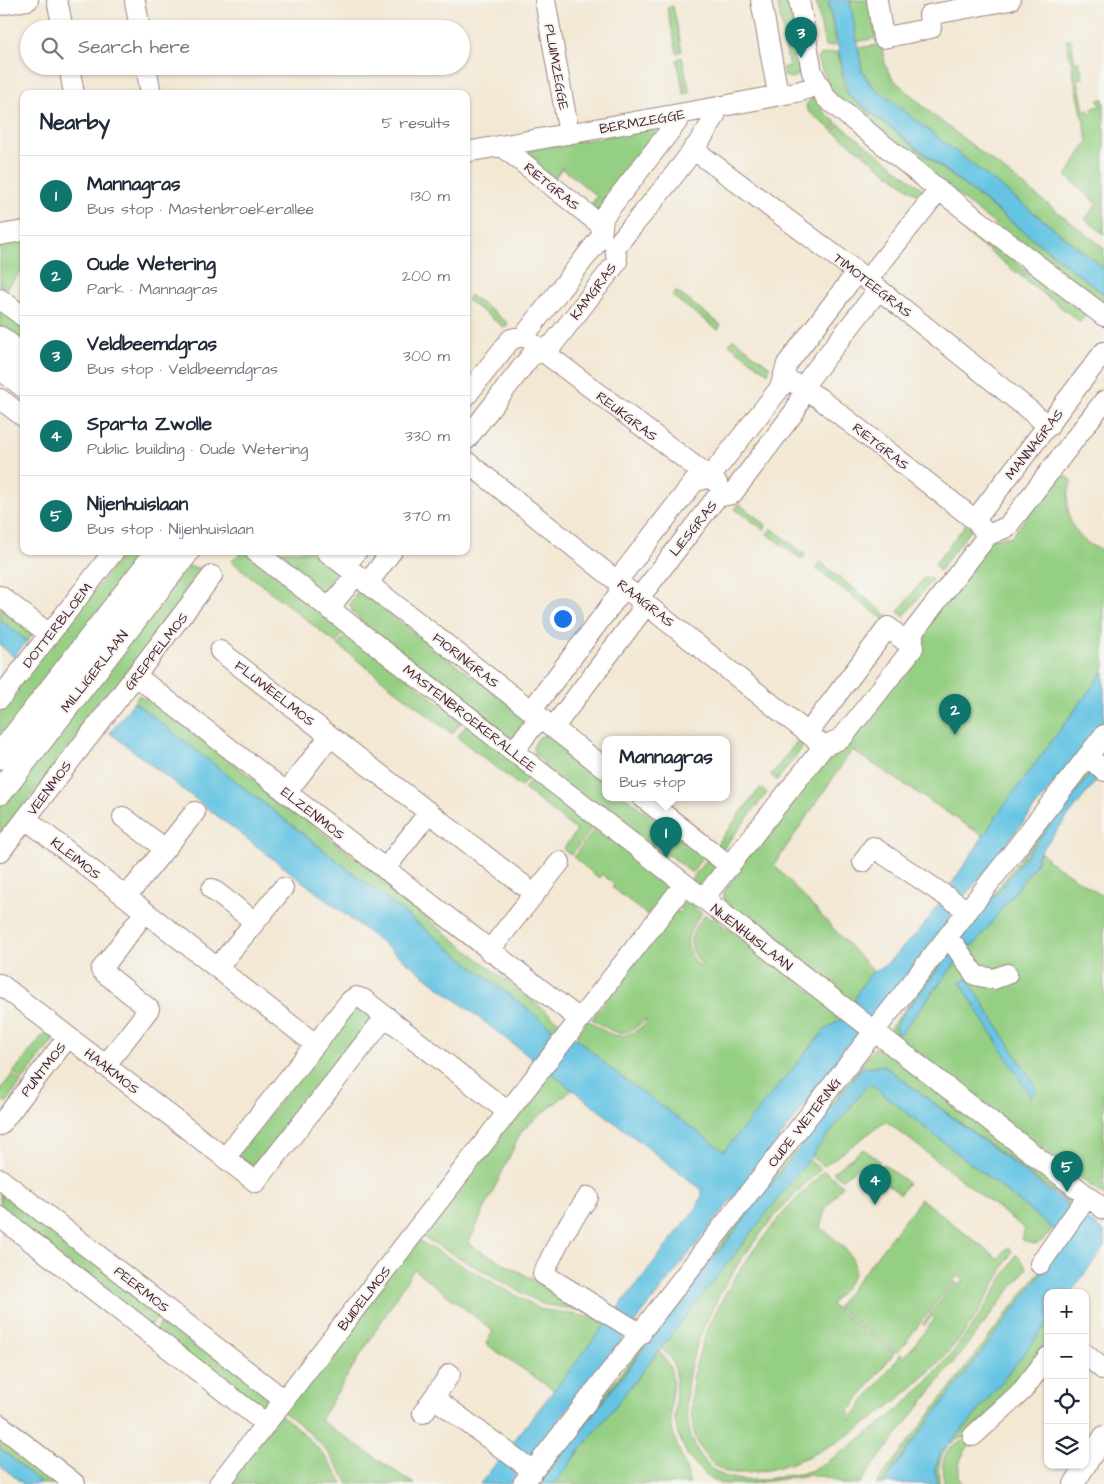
<!DOCTYPE html>
<meta charset="utf-8">
<style>
body{margin:0;font-family:"Architects Daughter",sans-serif;background:#f2f2f3;color:#1f2937}
.controls{position:absolute;right:15px;bottom:15px;display:grid;overflow:hidden;border-radius:10px;box-shadow:0 1px 4px #0004}
.controls button{width:45px;height:45px;display:grid;place-items:center;padding:0;border:0;border-bottom:1px solid #e0e1e3;background:#fff;color:#1f2937;font:25px sans-serif}
.you{position:absolute;left:562px;top:618px;width:18px;height:18px;margin:-12px;border:4px solid #fff;border-radius:50%;background:#1a73e8;box-shadow:0 0 0 8px #1a73e833}
.badge{display:grid;place-items:center;width:32px;height:32px;border-radius:50%;background:#0f766e;color:#fff;font-size:16px;font-weight:700}
.pin{position:absolute;translate:-50% -41px;filter:drop-shadow(0 1px 2px #0008)}
.pin::after{content:'';position:absolute;top:26px;width:18px;height:15px;background:inherit;clip-path:polygon(0 0,100% 0,50% 100%)}
.popup{position:absolute;left:602px;top:736px;width:128px;height:65px;box-sizing:border-box;display:grid;place-content:center;border-radius:10px;background:#fff;filter:drop-shadow(0 1px 4px #0005);font-size:16px;white-space:nowrap;color:#747a83}
.popup b{font-size:19px;color:#1f2937}
.popup::after{content:'';position:absolute;left:50%;top:100%;margin-left:-10px;border:10px solid transparent;border-top-color:#fff}
.list{margin:0;padding:0;list-style:none}
h2{display:flex;justify-content:space-between;align-items:center;height:65px;margin:0;padding:0 20px;font-size:21px}
h2 small{font-size:16px;font-weight:400;color:#747a83}
.list li{display:grid;grid-template-columns:32px 1fr auto;gap:15px;align-items:center;box-sizing:border-box;height:80px;padding:0 20px;border-top:1px solid #e0e1e3}
.list b{display:block;font-size:19px;white-space:nowrap}
.list p{margin:0;font-size:16px;white-space:nowrap;color:#747a83}
.list em{font-size:16px;font-style:normal;color:#747a83}
.icon{flex:none;width:28px;height:28px;fill:none;stroke:currentColor;stroke-width:2;stroke-linecap:round;stroke-linejoin:round}
.map{position:relative;flex:none;width:1104px;height:1484px;overflow:hidden}
.search{position:absolute;background:#fff;box-shadow:0 1px 4px #0004;left:20px;top:20px;width:450px;height:55px;display:flex;align-items:center;gap:12px;box-sizing:border-box;padding:0 18px;border-radius:28px;color:#747a83;font-size:19px}
.panel{position:absolute;background:#fff;box-shadow:0 1px 4px #0004;left:20px;top:90px;width:450px;height:465px;border-radius:10px}
.map>svg:first-child{display:block}
</style>
<div class="map">
<svg width="1104" height="1484" viewBox="0 0 1104 1484">
<rect width="100%" height="100%" fill="#f6f6f2"/>
<filter id="ink" filterUnits="userSpaceOnUse"><feTurbulence type="fractalNoise" baseFrequency=".02" numOctaves="2"/><feDisplacementMap in="SourceGraphic" scale="10" xChannelSelector="R" yChannelSelector="G"/><feConvolveMatrix kernelMatrix="1 2 1 2 8 2 1 2 1" color-interpolation-filters="sRGB"/></filter>
<filter id="wash" filterUnits="userSpaceOnUse"><feTurbulence type="fractalNoise" baseFrequency=".0096" numOctaves="4" result="noise"/><feDisplacementMap in="SourceGraphic" scale="20" xChannelSelector="R" yChannelSelector="G"/><feGaussianBlur stdDeviation="1.12" result="paint"/><feColorMatrix in="noise" values="0 0 0 0 0 0 0 0 0 0 0 0 0 0 0 0 0 1.4 0 .05"/><feComposite in="paint" operator="in"/></filter>
<g filter="url(#wash)">
<rect width="100%" height="100%" fill="#f3e8d4"/>
<path fill="#95cf83" stroke="#707757" fill-rule="evenodd" d="M 777,0 L 788,0 L 798,54 L 793,57 L 795,66 L 800,67 L 799,75 L 791,78 L 784,76 L 782,68 L 789,67 Z
M 816,0 L 828,0 L 836,45 L 825,47 Z
M 850,0 L 874,0 L 875,38 L 857,42 Z
M 673,6 L 682,51 L 677,53 L 667,8 Z
M 1071,39 L 1075,62 L 1079,61 L 1083,78 L 1078,79 L 1084,110 L 1088,109 L 1089,113 L 1093,112 L 1092,108 L 1100,106 L 1098,100 L 1103,99 L 1104,106 L 1104,234 L 1085,219 L 1097,204 L 1066,176 L 1088,141 L 1066,40 Z
M 877,45 L 882,49 L 886,67 L 892,78 L 932,114 L 1104,248 L 1104,268 L 872,86 L 862,70 L 858,48 Z
M 838,52 L 845,89 L 849,96 L 1104,294 L 1104,309 L 837,102 L 817,59 L 820,55 Z
M 682,57 L 690,93 L 684,94 L 677,59 Z
M 812,98 L 816,99 L 822,110 L 837,123 L 832,130 L 808,111 L 806,105 Z
M 839,124 L 866,145 L 861,152 L 833,131 Z
M 654,128 L 657,132 L 600,211 L 587,210 L 597,196 L 562,168 L 551,183 L 528,157 L 529,150 Z
M 868,146 L 896,168 L 890,175 L 862,153 Z
M 897,169 L 924,190 L 920,197 L 892,176 Z
M 966,222 L 992,243 L 986,249 L 960,229 Z
M 24,239 L 24,268 L 8,287 L 0,288 L 0,243 Z
M 993,243 L 1027,270 L 1022,277 L 988,250 Z
M 1029,271 L 1056,293 L 1051,300 L 1023,278 Z
M 676,291 L 721,325 L 718,330 L 672,296 Z
M 1058,294 L 1086,315 L 1080,322 L 1053,301 Z
M 470,295 L 508,323 L 505,328 L 467,300 Z
M 0,308 L 24,329 L 24,354 L 0,335 Z
M 734,339 L 770,367 L 768,373 L 729,344 Z
M 1060,473 L 1072,480 C 1061,511 1071,540 1104,551 L 1104,671 L 983,836 L 852,750 L 774,865 L 874,972 L 870,974 L 858,1009 L 770,941 L 724,900 L 724,891 L 743,866 L 739,863 L 991,539 L 1012,536 Z
M 739,504 L 766,525 L 764,530 L 735,509 Z
M 966,524 L 972,528 L 939,571 L 935,564 Z
M 771,528 L 805,554 L 802,560 L 767,534 Z
M 125,551 L 155,551 L 0,751 L 0,712 L 19,691 L 15,687 L 48,643 L 53,647 L 57,641 L 53,637 L 67,625 Z
M 244,551 L 346,630 L 336,643 L 231,561 Z
M 266,551 L 310,551 L 344,576 L 332,592 L 325,594 Z
M 820,562 L 888,616 L 886,621 L 815,568 Z
M 188,566 L 200,568 L 201,575 L 0,837 L 0,797 Z
M 929,577 L 932,580 L 904,616 L 898,612 L 924,578 Z
M 361,592 L 527,718 L 515,736 L 511,737 L 357,622 L 359,618 L 353,613 L 350,604 L 356,593 Z
M 0,606 L 36,631 L 27,641 L 0,620 Z
M 348,632 L 462,721 L 452,734 L 338,645 Z
M 139,695 L 145,700 L 148,697 L 418,907 L 416,910 L 563,1025 L 558,1033 L 134,702 Z
M 467,724 L 531,774 L 521,787 L 457,737 Z
M 545,735 L 606,781 L 606,797 L 626,797 L 703,856 L 692,873 L 671,856 L 666,855 L 662,859 L 542,766 L 544,763 L 535,754 L 533,747 L 539,737 Z
M 802,735 L 808,740 L 777,780 L 771,775 Z
M 1089,770 L 1100,775 L 960,940 L 1037,862 L 1040,852 L 1047,857 L 1046,859 L 1104,897 L 1104,1196 L 892,1033 L 890,1028 ZM 951,952 L 958,960 L 902,1032 L 897,1034 L 895,1028 L 898,1021 Z
M 534,777 L 595,824 L 571,855 L 563,849 L 577,831 L 524,789 Z
M 760,788 L 767,793 L 723,849 L 716,845 Z
M 597,826 L 654,870 L 651,874 L 665,885 L 667,890 L 647,915 L 612,887 L 614,884 L 602,874 L 599,878 L 573,857 Z
M 709,856 L 718,863 L 707,884 L 699,885 L 690,881 Z
M 688,902 L 702,913 C 686,934 681,945 700,967 L 702,965 C 685,944 689,934 705,915 L 712,920 L 714,918 L 850,1020 L 825,1030 L 728,1149 L 723,1151 L 617,1074 L 576,1039 L 587,1019 C 611,1037 623,1044 647,1022 L 645,1020 C 622,1040 616,1034 592,1019 L 673,908 L 679,913 L 682,910 L 679,908 L 683,903 Z
M 354,1004 L 375,1016 L 258,1172 L 238,1156 Z
M 46,1031 L 53,1035 L 53,1041 L 23,1080 L 13,1073 Z
M 874,1048 L 881,1048 L 1049,1176 L 1047,1180 L 1072,1200 L 1071,1205 L 883,1065 L 861,1068 L 801,1146 L 799,1144 Z
M 550,1071 L 573,1089 L 522,1130 L 468,1244 L 595,1313 L 542,1304 L 419,1235 Z
M 12,1075 L 22,1082 L 6,1103 L 0,1099 L 0,1090 Z
M 869,1083 L 1053,1228 C 1044,1240 1037,1250 1022,1239 L 1025,1229 L 886,1121 L 824,1166 L 810,1156 Z
M 863,1149 L 880,1161 L 872,1172 L 862,1165 L 842,1179 L 833,1172 Z
M 793,1151 L 795,1153 L 651,1338 L 649,1336 Z
M 807,1159 L 821,1169 C 760,1223 673,1336 688,1423 C 691,1442 700,1462 718,1473 C 738,1483 757,1481 777,1477 C 787,1475 798,1475 807,1472 C 824,1466 841,1452 856,1442 C 929,1392 975,1331 1016,1254 L 1027,1268 L 859,1484 L 843,1484 L 826,1477 L 810,1475 L 748,1484 L 724,1484 L 711,1480 L 687,1455 L 678,1434 L 675,1419 L 676,1372 L 671,1358 L 661,1348 Z
M 883,1164 L 908,1183 L 900,1194 L 875,1175 Z
M 824,1171 L 843,1185 L 826,1208 L 820,1227 C 831,1236 859,1255 854,1273 C 851,1283 837,1295 831,1305 L 894,1353 L 848,1412 L 850,1414 L 848,1417 L 850,1419 L 901,1354 L 905,1357 L 908,1353 L 935,1318 L 932,1316 L 924,1326 L 923,1324 L 955,1282 L 960,1285 L 964,1280 L 958,1275 L 897,1353 L 837,1307 L 921,1199 L 998,1259 L 1007,1248 L 1012,1251 C 997,1279 983,1307 964,1333 C 921,1390 806,1484 726,1472 C 706,1464 694,1441 692,1421 C 682,1330 762,1230 824,1171 Z
M 0,1184 L 163,1310 L 149,1328 L 0,1212 Z
M 416,1239 L 540,1309 L 609,1320 L 554,1390 L 486,1344 L 493,1331 L 414,1269 L 320,1420 L 414,1484 L 348,1484 C 332,1452 311,1432 282,1411 Z
M 1068,1240 L 906,1451 L 887,1477 L 885,1484 L 876,1484 L 1039,1272 Z
M 168,1314 L 274,1398 L 261,1414 L 154,1331 Z
M 1048,1323 L 1046,1348 L 967,1437 C 944,1439 935,1464 940,1484 L 937,1484 L 935,1469 L 940,1454 L 969,1423 Z
M 644,1343 L 646,1344 L 539,1484 L 535,1484 Z
M 658,1350 C 684,1376 666,1398 672,1428 C 676,1447 686,1464 690,1484 L 554,1484 Z
M 280,1414 C 307,1435 327,1454 343,1484 L 226,1484 Z
M 0,1432 L 67,1484 L 42,1484 L 0,1448 Z
M 966,1440 L 971,1444 C 960,1455 955,1470 962,1484 L 945,1484 C 938,1465 945,1444 966,1440 Z"/>
<path fill="#65c4e3" stroke="#587287" d="M 828,0 L 850,0 L 862,70 L 870,84 L 1104,268 L 1104,294 L 848,94 Z
M 0,620 L 27,641 L 14,657 L 0,645 Z
M 1104,671 L 1104,720 L 970,890 L 960,899 L 942,930 L 509,1484 L 480,1484 L 609,1320 L 621,1315 L 618,1308 L 697,1207 L 702,1196 L 701,1189 L 110,733 L 134,702 L 558,1033 L 576,1038 L 617,1074 L 724,1151 L 825,1030 L 841,1019 L 849,1021 L 858,1010 L 854,1002 L 859,990 L 870,974 L 884,966 L 923,927 L 1002,808 Z
M 1090,774 L 1097,777 L 1096,781 L 1040,852 L 1035,865 L 976,943 L 965,950 L 960,940 Z
M 951,952 L 958,960 L 902,1032 L 897,1034 L 895,1027 L 898,1021 Z
M 968,979 L 1038,1090 L 1030,1096 L 960,982 Z
M 883,1065 L 1104,1232 L 1104,1248 L 1070,1293 L 1048,1293 L 1048,1323 L 969,1423 L 940,1454 L 935,1469 L 937,1484 L 884,1483 L 906,1451 L 1067,1240 L 869,1083 L 554,1484 L 539,1484 L 861,1068 Z
M 0,1448 L 42,1484 L 23,1484 L 0,1465 Z"/>
</g>
<g filter="url(#ink)">
<g fill="none" stroke-linecap="round" stroke-linejoin="round">
<defs>
<path id="minor" d="M 57,0 L 63,29
M 545,0 L 569,134
M 761,0 L 778,94
M 799,0 L 812,72 L 826,98 L 939,190 L 1104,316
M 877,0 L 883,38 L 931,28 L 929,15 L 1010,0
M 135,1 L 140,29
M 0,5 L 28,0
M 69,66 L 74,94
M 146,66 L 151,94
M 502,146 L 602,226
M 693,149 L 861,275 L 1049,426
M 466,152 L 718,107 L 801,91 L 817,85
M 0,235 L 24,231
M 867,280 L 939,190
M 0,299 L 24,317
M 533,344 L 717,483
M 794,383 L 819,398 L 975,520
M 466,396 L 511,339 L 524,336 L 601,237 L 603,217 L 683,114
M 0,399 L 24,417
M 466,440 L 530,357 L 553,344 L 617,262 L 615,247 C 634,224 716,129 718,107
M 466,461 L 824,746
M 984,531 L 975,520 L 1104,352
M 255,551 L 1104,1209
M 326,551 L 606,769
M 345,566 L 357,551
M 367,584 L 392,551
M 0,596 L 49,634
M 329,608 L 356,575
M 220,651 L 523,885
M 136,676 L 579,1019
M 0,698 L 114,551
M 531,711 L 618,596 L 620,577 L 694,482 L 710,477 L 780,388 L 787,364 L 857,272
M 553,728 L 640,613 L 642,594 L 717,497 L 732,494 L 795,411 L 808,380 L 879,289
M 808,733 L 888,627 L 913,648
M 513,752 L 540,717
M 1088,756 L 1104,771
M 286,793 L 330,736
M 642,797 L 730,866
M 123,817 L 164,848
M 26,819 L 315,1044
M 0,852 L 212,576
M 863,862 L 873,847 L 968,911
M 385,869 L 429,812
M 212,889 L 255,922
M 126,897 L 195,812
M 703,899 L 824,746 L 842,738 L 913,648 L 913,632 L 988,535 L 1007,527 L 1104,401
M 947,939 L 956,947 L 975,975 L 994,979 L 1007,974
M 489,951 L 560,862
M 217,968 L 283,888
M 0,984 L 256,1182 L 386,1016
M 105,1066 L 149,1009 L 101,970 L 145,912
M 0,1125 L 68,1037
M 225,1158 L 350,1001 L 356,997 L 363,999 L 508,1112
M 0,1179 L 284,1400
M 588,1197 L 562,1235 L 543,1274 L 641,1334
M 0,1217 L 266,1424
M 1040,1264 L 1087,1197
M 1085,1354 L 1104,1370
M 434,1398 L 533,1471
M 423,1413 L 450,1374
M 0,1425 L 75,1484
M 973,1436 L 1022,1391 L 1048,1357
M 219,1484 L 684,885
M 523,1484 L 1104,735
M 1074,1484 L 1104,1436"/>
<path id="major" d="M 0,339 L 24,358
M 0,366 L 24,385
M 0,756 L 159,551
M 0,792 L 187,551"/>
</defs>
<use href="#minor" stroke="#9e8480" stroke-width="22"/>
<use href="#major" stroke="#9e8480" stroke-width="27"/>
<use href="#minor" stroke="#fff" stroke-width="20"/>
<use href="#major" stroke="#fff" stroke-width="25"/>
</g>
</g>
<g text-anchor="middle" stroke-width="4" stroke-linejoin="round" paint-order="stroke">
<g font-size="14" fill="#4a1f2b" stroke="#f6f6f2">
<text transform="translate(557 67) rotate(80)" y="5">PLUIMZEGGE</text>
<text transform="translate(642 121) rotate(-10)" y="5">BERMZEGGE</text>
<text transform="translate(552 186) rotate(39)" y="5">RIETGRAS</text>
<text transform="translate(873 285) rotate(38)" y="5">TIMOTEEGRAS</text>
<text transform="translate(593 291) rotate(-53)" y="5">KAMGRAS</text>
<text transform="translate(627 416) rotate(37)" y="5">REUKGRAS</text>
<text transform="translate(1034 444) rotate(-52)" y="5">MANNAGRAS</text>
<text transform="translate(881 446) rotate(38)" y="5">RIETGRAS</text>
<text transform="translate(693 528) rotate(-51)" y="5">LIESGRAS</text>
<text transform="translate(646 603) rotate(38)" y="5">RAAIGRAS</text>
<text transform="translate(57 625) rotate(-52)" y="5">DOTTERBLOEM</text>
<text transform="translate(156 651) rotate(-52)" y="5">GREPPELMOS</text>
<text transform="translate(466 660) rotate(38)" y="5">FIORINGRAS</text>
<text transform="translate(94 671) rotate(-52)" y="5">MILLIGERLAAN</text>
<text transform="translate(275 693) rotate(38)" y="5">FLUWEELMOS</text>
<text transform="translate(470 718) rotate(38)" y="5">MASTENBROEKERALLEE</text>
<text transform="translate(49 788) rotate(-53)" y="5">VEENMOS</text>
<text transform="translate(313 813) rotate(38)" y="5">ELZENMOS</text>
<text transform="translate(76 858) rotate(38)" y="5">KLEIMOS</text>
<text transform="translate(752 937) rotate(38)" y="5">NIJENHUISLAAN</text>
<text transform="translate(43 1069) rotate(-52)" y="5">PUNTMOS</text>
<text transform="translate(112 1071) rotate(38)" y="5">HAAKMOS</text>
<text transform="translate(804 1122) rotate(-52)" y="5">OUDE WETERING</text>
<text transform="translate(142 1289) rotate(38)" y="5">PEERMOS</text>
<text transform="translate(364 1298) rotate(-52)" y="5">BUIDELMOS</text>
</g>
</g>
</svg>
<div class="controls">
<button>+</button>
<button>−</button>
<button><svg class="icon" aria-label="locate" viewBox="0 0 24 24"><circle cx="12" cy="12" r="6"/><path d="M12 2v4M12 18v4M2 12h4M18 12h4"/></svg></button>
<button><svg class="icon" aria-label="layers" viewBox="0 0 24 24"><path d="M12 4l9 5-9 5-9-5zM3 14l9 5 9-5"/></svg></button>
</div>
<div class="you"></div>
<div class="pin badge" style="left:666px;top:858px">1</div>
<div class="popup"><b>Mannagras</b>Bus stop</div>
<div class="pin badge" style="left:955px;top:735px">2</div>
<div class="pin badge" style="left:801px;top:58px">3</div>
<div class="pin badge" style="left:875px;top:1205px">4</div>
<div class="pin badge" style="left:1067px;top:1192px">5</div>
<div class="search"><svg class="icon" aria-label="search" viewBox="0 0 24 24"><circle cx="10" cy="10" r="6"/><path d="M15 15l6 6"/></svg>Search here</div>
<section class="panel">
<h2>Nearby<small>5 results</small></h2>
<ul class="list">
<li><span class="badge">1</span><div><b>Mannagras</b><p>Bus stop · Mastenbroekerallee</p></div><em>130 m</em></li>
<li><span class="badge">2</span><div><b>Oude Wetering</b><p>Park · Mannagras</p></div><em>200 m</em></li>
<li><span class="badge">3</span><div><b>Veldbeemdgras</b><p>Bus stop · Veldbeemdgras</p></div><em>300 m</em></li>
<li><span class="badge">4</span><div><b>Sparta Zwolle</b><p>Public building · Oude Wetering</p></div><em>330 m</em></li>
<li><span class="badge">5</span><div><b>Nijenhuislaan</b><p>Bus stop · Nijenhuislaan</p></div><em>370 m</em></li>
</ul>
</section>
</div>
